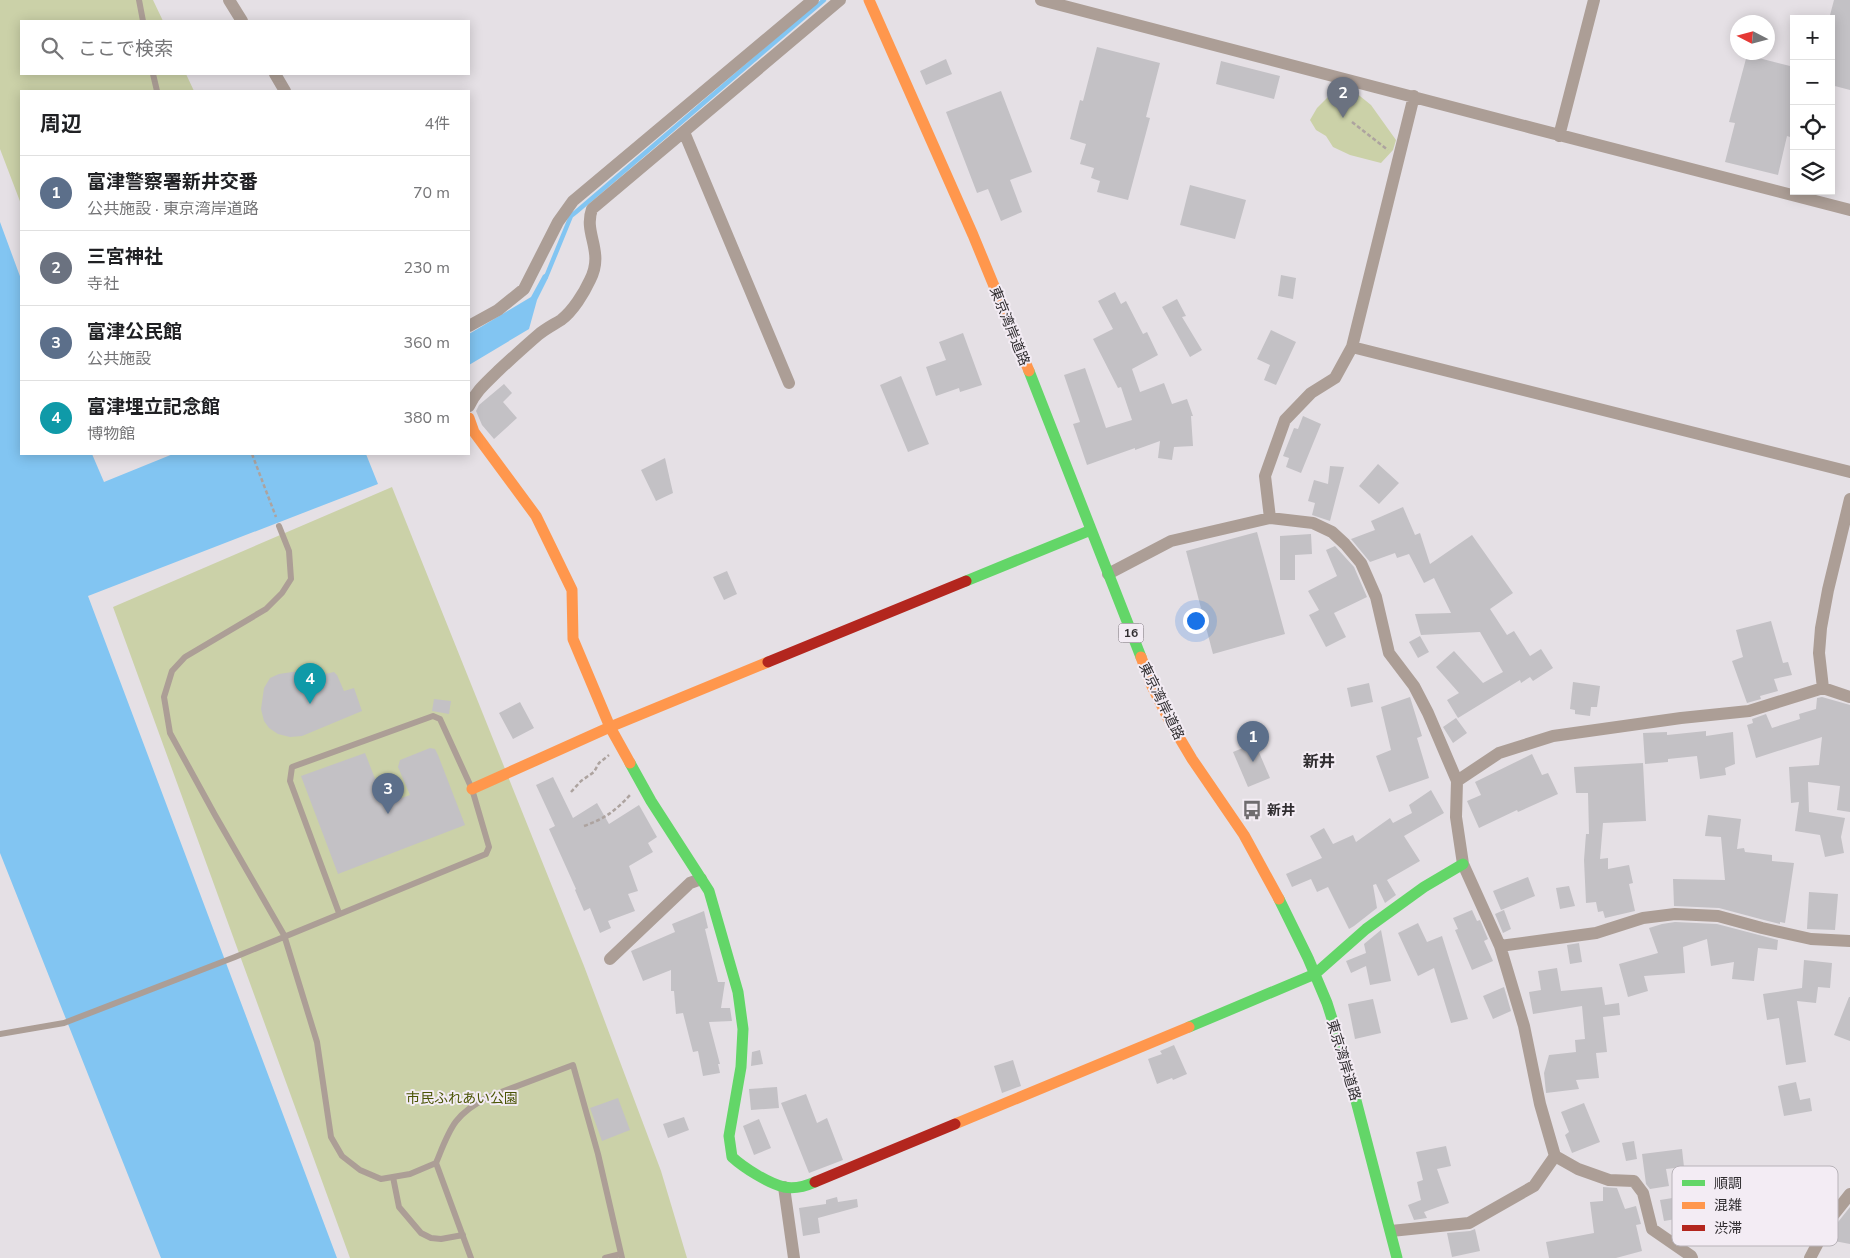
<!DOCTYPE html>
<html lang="ja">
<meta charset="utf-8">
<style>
body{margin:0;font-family:"Nunito Sans","Noto Sans JP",sans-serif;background:#f2f2f2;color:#202124}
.controls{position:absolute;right:15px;top:15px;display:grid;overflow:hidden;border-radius:0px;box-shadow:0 2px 12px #0003}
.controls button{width:45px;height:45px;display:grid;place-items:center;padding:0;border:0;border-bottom:1px solid #e0e0e0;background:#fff;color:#202124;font:25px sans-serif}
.compass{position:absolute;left:1730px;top:15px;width:45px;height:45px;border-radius:50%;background:#fff;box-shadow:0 2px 12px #0003;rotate:276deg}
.you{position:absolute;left:1195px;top:620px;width:18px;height:18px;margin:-12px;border:4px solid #fff;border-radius:50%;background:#1a73e8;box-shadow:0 0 0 8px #1a73e833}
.badge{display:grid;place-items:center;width:32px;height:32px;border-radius:50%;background:#6f6c6f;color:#fff;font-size:16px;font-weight:700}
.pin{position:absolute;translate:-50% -41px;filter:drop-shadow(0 1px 2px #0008)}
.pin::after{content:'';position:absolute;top:26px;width:18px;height:15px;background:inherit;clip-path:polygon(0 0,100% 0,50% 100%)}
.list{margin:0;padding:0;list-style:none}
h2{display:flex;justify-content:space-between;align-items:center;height:65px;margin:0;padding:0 20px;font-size:21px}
h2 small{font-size:16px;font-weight:400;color:#757577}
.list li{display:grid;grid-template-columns:32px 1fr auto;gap:15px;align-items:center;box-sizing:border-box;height:75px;padding:0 20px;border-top:1px solid #e0e0e0}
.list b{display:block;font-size:19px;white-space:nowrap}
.list p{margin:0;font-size:16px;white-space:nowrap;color:#757577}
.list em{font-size:16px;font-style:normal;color:#757577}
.icon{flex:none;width:28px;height:28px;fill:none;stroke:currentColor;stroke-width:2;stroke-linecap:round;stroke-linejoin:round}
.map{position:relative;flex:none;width:1850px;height:1258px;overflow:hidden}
.search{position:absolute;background:#fff;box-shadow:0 2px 12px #0003;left:20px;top:20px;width:450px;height:55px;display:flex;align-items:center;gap:12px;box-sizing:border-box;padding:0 18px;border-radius:0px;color:#757577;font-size:19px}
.panel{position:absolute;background:#fff;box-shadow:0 2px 12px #0003;left:20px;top:90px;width:450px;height:365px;border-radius:0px}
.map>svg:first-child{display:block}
</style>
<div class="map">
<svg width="1850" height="1258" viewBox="0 0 1850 1258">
<rect width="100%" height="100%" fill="#e5e0e5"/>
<path fill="#cbd1a8" d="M 0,0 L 153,0 L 163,21 L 21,21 L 21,74 L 186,74 L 194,91 L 21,91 L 21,204 L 0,149 Z
M 1338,87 L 1350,88 L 1371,105 L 1396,140 L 1393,150 L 1381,163 L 1350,155 L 1333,147 L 1326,136 L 1316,130 L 1310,120 L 1317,108 Z
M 392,487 L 584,966 L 661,1171 L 687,1258 L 350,1258 L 113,607 Z"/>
<path fill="#82c5f2" d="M 0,222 L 21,279 L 21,454 L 92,454 L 104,482 L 173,454 L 366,454 L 378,484 L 88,596 L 337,1258 L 161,1258 L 0,853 Z
M 548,272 L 548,278 L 537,300 L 529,329 L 469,365 L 469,334 L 531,297 L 543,275 Z"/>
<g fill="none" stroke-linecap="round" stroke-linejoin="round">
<path stroke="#82c5f2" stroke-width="4.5" d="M 546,277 L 571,216 L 576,212 L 824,0"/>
</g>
<path fill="#c3c1c5" d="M 1834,0 L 1850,0 L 1850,90 L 1831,85 L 1831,19 L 1829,19 Z
M 1097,47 L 1160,63 L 1146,117 L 1150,118 L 1128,200 L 1097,192 L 1100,181 L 1091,178 L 1094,168 L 1080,164 L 1086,144 L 1070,139 L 1080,100 L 1083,101 Z
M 1747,55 L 1794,67 L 1794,122 L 1790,137 L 1787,136 L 1778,175 L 1725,162 L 1735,123 L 1729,122 Z
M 946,59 L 952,74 L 926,85 L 920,71 Z
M 1221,61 L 1280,76 L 1274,99 L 1216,84 Z
M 1001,91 L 1032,172 L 1010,180 L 1022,212 L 1001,221 L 988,189 L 977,193 L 946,112 Z
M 1190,185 L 1246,200 L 1235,239 L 1180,225 Z
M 1281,275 L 1296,278 L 1293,299 L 1278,296 Z
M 1115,292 L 1121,304 L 1126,301 L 1143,334 L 1147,332 L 1158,355 L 1132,369 L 1140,392 L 1164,383 L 1172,404 L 1187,399 L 1193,416 L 1191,416 L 1193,446 L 1174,447 L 1172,460 L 1158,458 L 1160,441 L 1135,450 L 1135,448 L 1087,465 L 1073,424 L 1080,422 L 1064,375 L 1085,368 L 1106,428 L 1132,420 L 1121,387 L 1118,388 L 1093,339 L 1113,329 L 1098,301 Z
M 1177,299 L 1186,316 L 1182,317 L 1202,350 L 1190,357 L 1162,307 Z
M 1271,330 L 1296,342 L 1276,385 L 1264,380 L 1270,365 L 1257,359 Z
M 963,333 L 982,385 L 960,392 L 959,388 L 936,396 L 926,367 L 946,360 L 939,342 Z
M 901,376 L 929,444 L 908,452 L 880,385 Z
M 504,384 L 512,393 L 503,402 L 517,418 L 494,439 L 482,425 L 476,411 L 479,405 Z
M 1303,416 L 1321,424 L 1301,473 L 1286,467 L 1289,458 L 1283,456 L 1294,428 L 1298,429 Z
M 665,458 L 673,493 L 656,501 L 641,470 Z
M 1378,464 L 1399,483 L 1379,504 L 1359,486 Z
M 1330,466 L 1344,467 L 1330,521 L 1312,515 L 1315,503 L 1308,501 L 1314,480 L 1328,484 Z
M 1403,507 L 1415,535 L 1420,533 L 1430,564 L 1472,535 L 1513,593 L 1490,609 L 1507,635 L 1514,631 L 1530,656 L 1541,649 L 1553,668 L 1533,681 L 1530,677 L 1521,683 L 1520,680 L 1458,718 L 1447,700 L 1459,693 L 1436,667 L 1454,651 L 1483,683 L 1503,672 L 1480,632 L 1421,635 L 1415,614 L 1451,613 L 1434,578 L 1424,583 L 1409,554 L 1397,558 L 1395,553 L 1370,562 L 1351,539 L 1375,530 L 1371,521 Z
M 1257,532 L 1285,634 L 1213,654 L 1186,551 Z
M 1311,534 L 1312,554 L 1295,555 L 1295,580 L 1280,580 L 1280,536 Z
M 1335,546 L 1354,567 L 1367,597 L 1334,613 L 1346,637 L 1326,647 L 1309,615 L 1319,610 L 1308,591 L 1337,576 L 1326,550 Z
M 727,571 L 737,594 L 724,600 L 713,577 Z
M 1771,621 L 1783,663 L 1788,662 L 1792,675 L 1774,679 L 1778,691 L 1760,696 L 1761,699 L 1747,703 L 1732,661 L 1743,657 L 1736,630 Z
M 1420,636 L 1429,652 L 1418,658 L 1409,642 Z
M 299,671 L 297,680 L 323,677 L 325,674 L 334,672 L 337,675 L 344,691 L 354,688 L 362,711 L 302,736 L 290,737 L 278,734 L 269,728 L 264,721 L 261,709 L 264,688 L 270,678 L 279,674 Z
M 1573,682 L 1600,686 L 1597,707 L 1591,707 L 1590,716 L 1575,714 L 1575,710 L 1570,709 Z
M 1369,683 L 1373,702 L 1351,707 L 1347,688 Z
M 1410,697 L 1422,736 L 1417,738 L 1429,778 L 1389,792 L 1376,756 L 1391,750 L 1381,707 Z
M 1822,697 L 1850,705 L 1850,812 L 1837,810 L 1840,786 L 1808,782 L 1809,812 L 1845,818 L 1841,837 L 1844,853 L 1825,857 L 1820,835 L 1795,831 L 1799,802 L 1791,803 L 1789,767 L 1819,765 L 1822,737 L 1756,758 L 1747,725 L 1753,723 L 1752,719 L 1766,714 L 1772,728 L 1800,719 L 1799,714 L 1816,709 L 1817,698 Z
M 434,699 L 451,701 L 449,714 L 432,711 Z
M 520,702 L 534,728 L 513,739 L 499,713 Z
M 1456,718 L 1467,733 L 1453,743 L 1443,727 Z
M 1706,731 L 1706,736 L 1733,732 L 1735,764 L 1725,768 L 1726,775 L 1700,779 L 1697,756 L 1668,759 L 1668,762 L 1645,764 L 1643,733 L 1667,732 L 1667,735 Z
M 1255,743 L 1270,778 L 1248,787 L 1233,752 Z
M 430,748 L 435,749 L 438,755 L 465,825 L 338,874 L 301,776 L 365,753 L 385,804 L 410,795 L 398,767 L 400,760 Z
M 1532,754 L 1542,775 L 1548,773 L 1558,794 L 1518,812 L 1517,810 L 1479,828 L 1467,801 L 1481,795 L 1475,782 Z
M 1643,763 L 1646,821 L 1603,823 L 1600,859 L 1608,858 L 1608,869 L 1629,865 L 1633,883 L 1629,884 L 1635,911 L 1605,918 L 1603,911 L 1598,912 L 1596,902 L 1586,903 L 1584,860 L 1586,834 L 1589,834 L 1588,793 L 1576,793 L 1574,767 Z
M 553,777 L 573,818 L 597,803 L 609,824 L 639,805 L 657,837 L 648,843 L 653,852 L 629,866 L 638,891 L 628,894 L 635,911 L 608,921 L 611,928 L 600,933 L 590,908 L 584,911 L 575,890 L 576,889 L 549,829 L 555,826 L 536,785 Z
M 1431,790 L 1444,813 L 1404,836 L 1420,861 L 1387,880 L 1396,895 L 1385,903 L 1376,884 L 1373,885 L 1377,908 L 1354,926 L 1349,929 L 1328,887 L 1317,892 L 1311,879 L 1292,887 L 1286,874 L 1322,858 L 1310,836 L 1324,828 L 1333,844 L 1353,835 L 1356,842 L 1390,818 L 1393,823 L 1412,813 L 1409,805 Z
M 1708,815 L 1741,819 L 1737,849 L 1744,848 L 1745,852 L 1772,855 L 1772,861 L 1794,863 L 1785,923 L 1780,922 L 1780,924 L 1764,920 L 1719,908 L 1674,906 L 1673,879 L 1725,880 L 1721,837 L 1705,836 Z
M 1528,877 L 1535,896 L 1501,910 L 1493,891 Z
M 1569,886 L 1575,906 L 1560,909 L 1556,888 Z
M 1809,892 L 1838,894 L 1835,930 L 1807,929 Z
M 1472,910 L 1477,921 L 1480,920 L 1488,939 L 1484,941 L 1493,961 L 1472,970 L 1455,930 L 1458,929 L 1453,918 Z
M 1504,910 L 1511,929 L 1503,933 L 1495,914 Z
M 704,911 L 708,928 L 705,929 L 718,982 L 725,982 L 721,1008 L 730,1008 L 732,1021 L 709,1022 L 720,1064 L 718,1064 L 720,1073 L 703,1076 L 698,1051 L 693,1052 L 683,1013 L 676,1014 L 674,991 L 671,991 L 671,970 L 643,981 L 631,951 L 675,932 L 672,924 Z
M 1675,922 L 1717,924 L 1778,940 L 1777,950 L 1758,948 L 1754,981 L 1732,979 L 1734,962 L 1711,966 L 1707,939 L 1683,947 L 1685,973 L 1644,976 L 1648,991 L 1628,997 L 1619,964 L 1658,953 L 1649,928 L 1662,924 Z
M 1418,923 L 1427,942 L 1442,936 L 1468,1019 L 1451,1023 L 1434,968 L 1418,976 L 1398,933 Z
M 1381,930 L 1391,981 L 1370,985 L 1366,966 L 1351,973 L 1346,961 L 1366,953 L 1364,944 Z
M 1579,943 L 1582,962 L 1570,964 L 1567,945 Z
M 1804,960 L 1832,963 L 1830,988 L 1818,987 L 1816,1003 L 1797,1001 L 1806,1062 L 1786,1065 L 1779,1018 L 1767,1020 L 1763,994 L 1802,988 Z
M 1557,968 L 1561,991 L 1602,987 L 1605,1005 L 1619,1003 L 1620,1015 L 1603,1017 L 1607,1052 L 1596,1053 L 1599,1078 L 1576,1080 L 1579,1089 L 1546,1093 L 1544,1073 L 1549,1055 L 1576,1052 L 1575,1040 L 1585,1039 L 1582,1006 L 1533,1014 L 1529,992 L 1541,990 L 1538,971 Z
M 1504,987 L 1511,1011 L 1493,1019 L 1483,996 Z
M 1849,997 L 1850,997 L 1850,1041 L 1834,1035 Z
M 1373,999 L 1381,1033 L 1355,1039 L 1348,1004 Z
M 1174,1045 L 1187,1074 L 1173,1080 L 1172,1078 L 1157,1084 L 1148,1059 L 1162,1054 L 1160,1051 Z
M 760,1050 L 763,1064 L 751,1066 L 752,1052 Z
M 1013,1060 L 1021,1086 L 1002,1093 L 994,1066 Z
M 1796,1082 L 1800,1100 L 1810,1098 L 1812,1111 L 1784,1116 L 1778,1086 Z
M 777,1087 L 779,1108 L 751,1110 L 749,1089 Z
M 806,1094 L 817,1123 L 827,1118 L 843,1160 L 809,1173 L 781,1103 Z
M 618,1098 L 630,1130 L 602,1141 L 590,1108 Z
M 1584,1103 L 1600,1142 L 1572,1153 L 1565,1135 L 1569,1132 L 1561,1112 Z
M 684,1117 L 689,1130 L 668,1138 L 663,1124 Z
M 759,1119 L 771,1148 L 754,1155 L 743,1126 Z
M 1634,1141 L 1637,1159 L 1626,1161 L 1622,1143 Z
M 1446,1146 L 1451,1166 L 1437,1169 L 1449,1203 L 1424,1212 L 1427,1218 L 1414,1220 L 1408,1205 L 1421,1200 L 1417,1182 L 1423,1180 L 1416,1152 Z
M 1682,1149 L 1684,1167 L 1666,1169 L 1669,1186 L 1650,1189 L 1646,1184 L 1642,1154 Z
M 1603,1187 L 1617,1188 L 1625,1209 L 1636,1206 L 1641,1224 L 1636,1225 L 1642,1251 L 1616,1258 L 1549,1258 L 1546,1242 L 1594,1233 L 1590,1202 L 1603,1201 Z
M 1685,1196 L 1688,1217 L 1664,1221 L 1660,1200 Z
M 837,1197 L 838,1202 L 857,1199 L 858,1207 L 818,1218 L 820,1233 L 803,1236 L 799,1208 L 826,1204 L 826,1200 Z
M 1850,1207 L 1850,1244 L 1829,1240 L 1838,1222 Z
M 1475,1229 L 1480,1251 L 1452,1257 L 1447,1233 L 1470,1231 Z"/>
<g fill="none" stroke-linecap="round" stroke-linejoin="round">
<path stroke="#ada39f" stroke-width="2.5" stroke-dasharray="4 2.5" stroke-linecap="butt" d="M 1352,122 L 1388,150
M 252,454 L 276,517
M 571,792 L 581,781 L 594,772 L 599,763 L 609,755
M 584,826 C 606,818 615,811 631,794"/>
<path stroke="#ac9e96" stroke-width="6" d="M 139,0 L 143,21
M 153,74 L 157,91
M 279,526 L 289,551 L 291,579 L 282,593 L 266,609 L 185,657 L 172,671 L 164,697 L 170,733 L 215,815 L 284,935 L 317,1042 L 331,1137 L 342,1156 L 360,1170 L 381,1179 L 410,1174 L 436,1163 C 450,1129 453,1115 488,1097 L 573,1065 L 598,1154 L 622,1258
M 0,1034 L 64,1023 L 235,957 L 486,854 L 489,847 L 472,789 L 440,719 L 433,716 L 292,767 L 290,781 L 339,913
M 436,1163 L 471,1258
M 393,1177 L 399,1207 L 421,1233 L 431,1238 L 441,1239 L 463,1235
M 605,1258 L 621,1254"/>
<path stroke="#ac9e96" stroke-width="12" d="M 229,0 L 242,21
M 1041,0 C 1311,70 1580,141 1850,210
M 275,74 L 285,91
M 684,132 L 789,383
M 1559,136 L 1594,0
M 469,326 L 498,310 L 524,289 L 558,222 L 573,201 L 813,0
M 1352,347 L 1850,472
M 469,406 C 476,391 486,383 498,371 C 511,359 524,347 538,335 C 545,329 553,325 561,320 C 573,311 584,293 590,280 C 605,251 583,234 592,209 L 840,0
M 1270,518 L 1265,476 L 1285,420 L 1311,393 L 1335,378 L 1352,347 L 1414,96
M 1108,574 L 1171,541 L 1270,518 L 1313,523 L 1332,532 L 1345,544 L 1361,563 L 1376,597 L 1389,653 L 1414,686 L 1428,713 L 1457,781 L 1456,817 L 1463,864 L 1500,946 L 1524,1026 L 1540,1104 L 1555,1156 L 1578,1169 L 1609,1180 L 1634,1181 L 1643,1193 L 1652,1229 L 1691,1256 L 1692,1258
M 1823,688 L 1819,653 L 1821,628 L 1828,590 L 1850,499
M 1457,781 L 1499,753 L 1553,736 L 1681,718 L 1749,711 L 1823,688 L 1850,697
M 1500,946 L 1596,933 L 1643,918 L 1675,914 L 1718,916 L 1762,928 L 1811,939 L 1850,941
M 610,959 L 690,883 L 701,879
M 784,1187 L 794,1258
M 1391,1231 L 1469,1223 L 1534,1186 L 1555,1156
M 1810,1258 L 1831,1218 L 1850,1194"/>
<path stroke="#63d668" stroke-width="11" d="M 1029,371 L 1141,657
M 966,581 L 1091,530
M 630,763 L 651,801 L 709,891 L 738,992 L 743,1029 L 741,1067 L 729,1136 L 732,1157 C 744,1168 768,1183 784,1187 C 794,1189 806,1186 815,1182
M 1279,899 L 1308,958 L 1327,1003 L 1347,1066 L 1397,1258
M 1189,1027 L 1315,974 L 1366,929 L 1424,887 L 1463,864"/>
<path stroke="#ff974d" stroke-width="11" d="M 869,0 L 973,235 L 1029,371
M 469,418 L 474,432 L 536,516 L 572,590 L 573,639 L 610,727 L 630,763
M 1141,657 L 1151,684 L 1170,722 L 1192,759 L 1244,835 L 1279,899
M 472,789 L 610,727 L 768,662
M 955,1124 L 1189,1027"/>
<path stroke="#b3261e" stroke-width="11" d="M 768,662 L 966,581
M 815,1182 L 955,1124"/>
</g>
<defs>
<symbol id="bus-bare" viewBox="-9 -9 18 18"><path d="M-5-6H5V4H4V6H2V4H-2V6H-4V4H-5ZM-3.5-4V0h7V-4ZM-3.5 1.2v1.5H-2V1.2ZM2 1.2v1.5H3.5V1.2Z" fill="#6f6c6f" stroke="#f3ecf4" stroke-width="2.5" paint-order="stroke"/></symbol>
</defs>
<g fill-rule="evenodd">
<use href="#bus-bare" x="1238" y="796" width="28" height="28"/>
</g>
<g text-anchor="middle" stroke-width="4" stroke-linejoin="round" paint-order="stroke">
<rect fill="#f3ecf4" stroke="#6a666b" stroke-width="1" x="1118.5" y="623.5" width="25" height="19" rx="4"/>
<g font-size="12" font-weight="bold" fill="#302d30">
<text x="1131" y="637">16</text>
</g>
<g font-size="14" fill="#302d30" stroke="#f3ecf4">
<text transform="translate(1010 326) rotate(68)" y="5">東京湾岸道路</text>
<text transform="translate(1162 701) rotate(64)" y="5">東京湾岸道路</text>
<text transform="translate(1344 1060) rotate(73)" y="5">東京湾岸道路</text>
</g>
<g font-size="14" font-weight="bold" fill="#302d30" stroke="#f3ecf4" text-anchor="start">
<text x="1267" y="815">新井</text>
</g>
<g font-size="14" fill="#4a5405" stroke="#f3ecf4">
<text x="462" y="1103">市民ふれあい公園</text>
</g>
<g font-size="16" font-weight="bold" fill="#302d30" stroke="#f3ecf4">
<text x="1319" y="767">新井</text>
</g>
</g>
<rect x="1672" y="1166" width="166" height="80" rx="8" fill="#f3ecf4" stroke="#b8b3b9" stroke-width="1"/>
<rect x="1682" y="1180" width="23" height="6" fill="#63d668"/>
<rect x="1682" y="1202" width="23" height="7" fill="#ff974d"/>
<rect x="1682" y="1225" width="23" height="6" fill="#b3261e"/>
<g font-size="14" fill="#302d30">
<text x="1714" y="1188">順調</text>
<text x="1714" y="1210">混雑</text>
<text x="1714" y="1233">渋滞</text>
</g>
</svg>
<div class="controls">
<button>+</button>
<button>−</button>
<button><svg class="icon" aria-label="locate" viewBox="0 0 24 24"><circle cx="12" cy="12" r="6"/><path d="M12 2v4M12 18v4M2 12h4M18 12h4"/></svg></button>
<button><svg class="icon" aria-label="layers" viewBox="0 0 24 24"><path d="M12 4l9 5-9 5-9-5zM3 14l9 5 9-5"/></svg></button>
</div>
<svg class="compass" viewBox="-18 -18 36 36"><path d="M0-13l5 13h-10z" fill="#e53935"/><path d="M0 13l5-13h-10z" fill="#757577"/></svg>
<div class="you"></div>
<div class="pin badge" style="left:1253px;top:762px;background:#5c6f8a">1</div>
<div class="pin badge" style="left:1343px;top:118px;background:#6b7280">2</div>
<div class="pin badge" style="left:388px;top:814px;background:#5c6f8a">3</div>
<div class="pin badge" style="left:310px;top:704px;background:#0f9aa8">4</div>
<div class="search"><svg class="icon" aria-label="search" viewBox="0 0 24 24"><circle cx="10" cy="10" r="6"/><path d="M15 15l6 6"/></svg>ここで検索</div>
<section class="panel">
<h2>周辺<small>4件</small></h2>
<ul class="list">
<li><span class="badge" style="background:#5c6f8a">1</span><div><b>富津警察署新井交番</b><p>公共施設 · 東京湾岸道路</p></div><em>70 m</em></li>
<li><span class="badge" style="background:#6b7280">2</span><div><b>三宮神社</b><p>寺社</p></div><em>230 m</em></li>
<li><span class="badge" style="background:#5c6f8a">3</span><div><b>富津公民館</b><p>公共施設</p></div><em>360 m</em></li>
<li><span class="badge" style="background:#0f9aa8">4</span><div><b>富津埋立記念館</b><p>博物館</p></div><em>380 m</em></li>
</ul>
</section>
</div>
